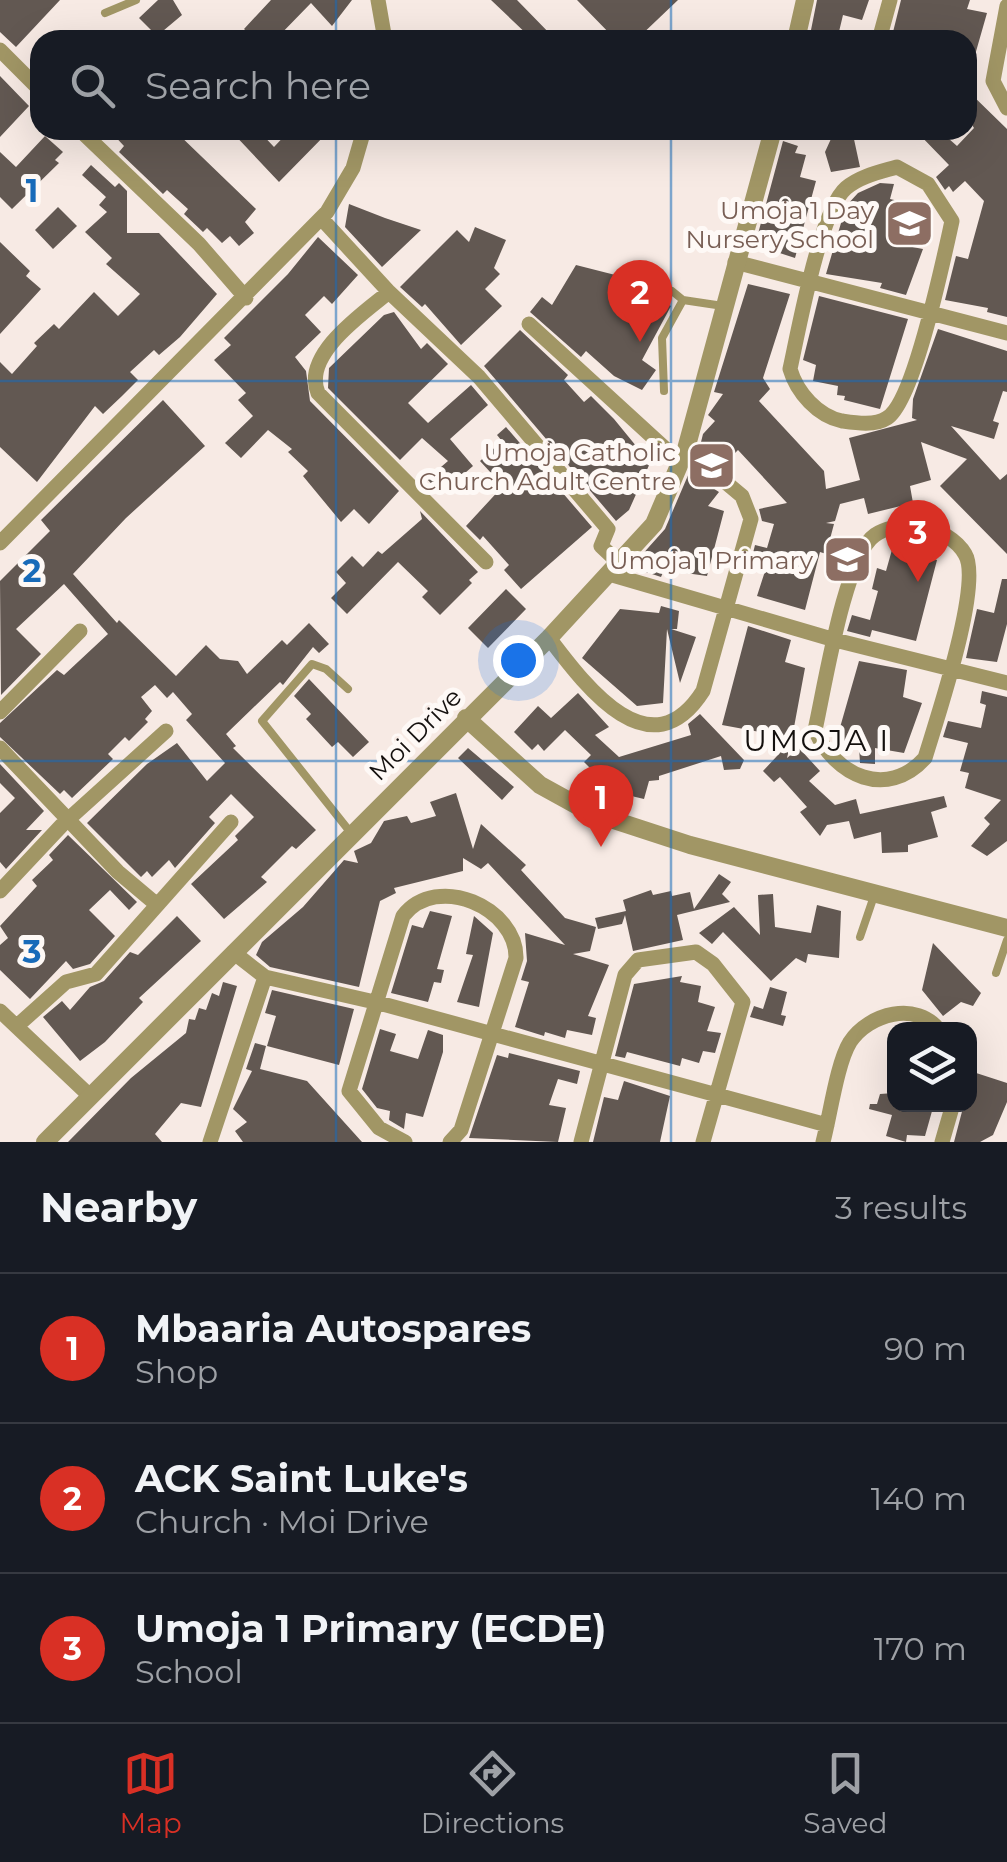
<!DOCTYPE html>
<meta charset="utf-8">
<style>
body{margin:0;font-family:Montserrat,sans-serif;background:#20242c;color:#f1f3f6}
.controls{position:absolute;right:30px;bottom:30px;display:grid;overflow:hidden;border-radius:20px;box-shadow:0 10px 40px #0002}
.controls button{width:90px;height:90px;display:grid;place-items:center;padding:0;border:0;border-bottom:2px solid #363941;background:#171b24;color:#f1f3f6;font:50px sans-serif}
.you{position:absolute;left:518px;top:660px;width:35px;height:35px;margin:-25px;border:8px solid #fff;border-radius:50%;background:#1a73e8;box-shadow:0 0 0 15px #1a73e833}
.badge{display:grid;place-items:center;width:65px;height:65px;border-radius:50%;background:#d93025;color:#fff;font-size:32px;font-weight:700}
.pin{position:absolute;translate:-50% -82px;filter:drop-shadow(0 2px 5px #0008)}
.pin::after{content:'';position:absolute;top:52px;width:35px;height:30px;background:inherit;clip-path:polygon(0 0,100% 0,50% 100%)}
.list{margin:0;padding:0;list-style:none}
h2{display:flex;justify-content:space-between;align-items:center;height:130px;margin:0;padding:0 40px;font-size:42px}
h2 small{font-size:32px;font-weight:400;color:#9ea1a6}
.list li{display:grid;grid-template-columns:65px 1fr auto;gap:30px;align-items:center;box-sizing:border-box;height:150px;padding:0 40px;border-top:2px solid #363941}
.list b{display:block;font-size:38px;white-space:nowrap}
.list p{margin:0;font-size:32px;white-space:nowrap;color:#9ea1a6}
.list em{font-size:32px;font-style:normal;color:#9ea1a6}
.icon{flex:none;width:55px;height:55px;fill:none;stroke:currentColor;stroke-width:2;stroke-linecap:round;stroke-linejoin:round}
.map{position:relative;flex:none;width:1007px;height:1142px;overflow:hidden}
.search{position:absolute;background:#171b24;box-shadow:0 10px 40px #0002;left:30px;right:30px;top:30px;height:110px;display:flex;align-items:center;gap:25px;box-sizing:border-box;padding:0 35px;border-radius:30px;color:#9ea1a6;font-size:38px}
.sheet{height:580px;background:#171b24}
nav{display:flex;justify-content:space-around;align-items:center;box-sizing:border-box;height:140px;border-top:2px solid #363941;background:#171b24;font-size:28px;color:#9ea1a6}
nav a{display:grid;justify-items:center;gap:5px}
nav .on{color:#d93025}
.map>svg:first-child{display:block}
</style>
<div class="map">
<svg width="1007" height="1142" viewBox="0 0 1007 1142">
<rect width="100%" height="100%" fill="#f7eae4"/>
<path fill="#625852" d="M 0,0 L 60,0 L 16,47 L 0,32 Z
M 158,0 L 173,0 L 182,15 L 157,36 L 139,18 Z
M 271,0 L 352,0 L 332,26 L 311,3 L 275,40 L 256,40 L 244,29 Z
M 491,0 L 517,0 L 556,40 L 533,40 Z
M 577,0 L 678,0 L 636,40 L 616,40 Z
M 817,0 L 869,0 L 862,20 L 843,15 L 837,40 L 810,35 Z
M 901,0 L 970,0 L 967,9 L 987,13 L 971,69 L 967,69 L 967,40 L 891,40 Z
M 0,76 L 29,106 L 0,137 Z
M 967,90 L 1007,129 L 1007,317 L 987,312 L 988,308 L 945,300 L 956,256 L 968,259 L 984,201 L 965,181 L 953,192 L 949,186 L 945,190 L 936,177 L 949,165 L 915,130 L 939,130 L 957,146 L 974,128 L 967,117 Z
M 109,130 L 174,130 L 256,209 L 245,222 L 254,233 L 239,246 L 230,236 L 222,243 L 207,228 L 203,232 L 184,214 L 188,209 L 167,190 L 163,194 L 119,152 L 124,146 Z
M 230,130 L 258,130 L 274,147 L 290,130 L 330,130 L 279,182 Z
M 835,130 L 852,130 L 860,167 L 831,172 L 825,152 Z
M 45,136 L 63,152 L 55,160 L 59,163 L 12,209 L 0,197 L 0,152 L 16,167 Z
M 783,141 L 798,146 L 795,153 L 806,155 L 800,177 L 816,181 L 795,258 L 755,245 Z
M 91,165 L 115,187 L 119,183 L 127,191 L 127,233 L 159,233 L 217,294 L 180,337 L 159,355 L 154,350 L 130,372 L 138,380 L 122,396 L 103,414 L 95,406 L 37,482 L 0,447 L 0,362 L 12,374 L 37,346 L 34,343 L 54,324 L 59,329 L 94,292 L 118,316 L 140,294 L 106,264 L 112,258 L 85,232 L 107,212 L 99,205 L 106,197 L 82,175 Z
M 880,183 L 894,184 L 890,199 L 911,204 L 909,211 L 915,212 L 907,246 L 923,249 L 906,295 L 880,288 L 882,283 L 826,274 L 846,206 L 858,193 Z
M 349,204 L 385,218 L 421,230 L 382,267 L 345,227 Z
M 58,207 L 77,226 L 53,249 L 35,230 Z
M 475,227 L 506,240 L 494,268 L 500,274 L 485,289 L 502,306 L 461,345 L 425,304 L 422,307 L 400,287 L 457,230 L 469,242 Z
M 318,237 L 358,275 L 332,304 L 324,296 L 305,315 L 321,332 L 295,357 L 306,371 L 310,401 L 399,491 L 369,524 L 354,509 L 341,522 L 303,476 L 308,471 L 288,452 L 292,449 L 268,430 L 241,458 L 225,443 L 253,416 L 238,400 L 246,393 L 214,360 L 231,345 L 224,338 L 288,274 Z
M 0,242 L 30,271 L 26,276 L 41,289 L 0,334 Z
M 576,265 L 631,279 L 671,306 L 642,360 L 656,370 L 642,390 L 614,376 L 586,351 L 581,357 L 530,312 L 542,297 L 552,305 Z
M 748,284 L 790,294 L 763,378 L 770,389 L 759,401 L 824,471 L 826,489 L 860,480 L 849,438 L 917,420 L 912,418 L 913,399 L 938,329 L 1007,351 L 1007,392 L 1003,391 L 993,421 L 999,423 L 994,439 L 951,426 L 1000,480 L 1007,474 L 1007,554 L 940,486 L 967,459 L 921,442 L 931,480 L 910,486 L 913,503 L 868,514 L 864,498 L 840,504 L 835,521 L 826,523 L 834,524 L 830,539 L 843,543 L 839,558 L 820,552 L 805,610 L 757,596 L 767,565 L 751,561 L 755,545 L 767,548 L 774,524 L 762,521 L 759,509 L 787,503 L 738,450 L 732,456 L 718,443 L 708,453 L 700,446 L 703,434 L 715,421 L 708,415 L 723,394 L 714,392 Z
M 819,296 L 908,319 L 880,409 L 844,400 L 845,396 L 837,395 L 838,386 L 813,381 L 816,365 L 803,360 Z
M 394,312 L 421,349 L 427,343 L 448,364 L 408,403 L 428,423 L 471,385 L 488,405 L 450,439 L 473,466 L 441,494 L 427,479 L 448,461 L 422,438 L 400,460 L 328,388 L 329,368 L 384,315 Z
M 520,330 L 568,375 L 564,380 L 584,402 L 591,396 L 614,419 L 650,463 L 629,510 L 616,521 L 484,366 Z
M 163,400 L 205,446 L 126,518 L 73,574 L 117,623 L 119,620 L 176,676 L 206,645 L 220,659 L 238,661 L 247,674 L 282,640 L 287,645 L 309,623 L 329,644 L 319,653 L 313,647 L 283,685 L 280,682 L 226,734 L 236,746 L 233,748 L 316,830 L 296,849 L 292,846 L 261,877 L 267,882 L 224,919 L 191,884 L 238,840 L 235,836 L 254,817 L 231,794 L 209,817 L 215,823 L 175,868 L 169,860 L 152,877 L 147,871 L 141,877 L 87,823 L 147,764 L 177,743 L 207,781 L 225,763 L 186,720 L 192,714 L 173,692 L 167,698 L 155,685 L 141,697 L 152,711 L 145,719 L 148,722 L 129,741 L 125,737 L 108,754 L 113,759 L 72,798 L 64,790 L 60,794 L 0,737 L 0,723 L 57,670 L 64,675 L 108,634 L 64,584 L 16,629 L 41,654 L 1,695 L 0,581 L 50,531 L 41,520 Z
M 506,427 L 592,527 L 521,589 L 504,570 L 509,565 L 483,536 L 480,540 L 466,526 L 503,486 L 480,461 L 502,441 L 497,435 Z
M 689,473 L 719,492 L 708,506 L 724,511 L 707,576 L 664,570 L 661,577 L 631,567 L 665,529 Z
M 420,511 L 478,572 L 469,580 L 472,583 L 440,615 L 422,597 L 428,591 L 398,562 L 347,614 L 331,598 L 346,583 L 336,572 L 352,556 L 363,567 L 378,551 L 382,554 L 422,519 Z
M 906,537 L 905,549 L 937,560 L 916,641 L 872,630 L 870,637 L 847,631 L 852,615 L 870,620 L 878,591 L 872,589 L 877,568 L 886,571 L 895,539 Z
M 1002,579 L 1007,579 L 1007,624 L 997,662 L 966,658 L 977,609 L 994,613 Z
M 506,589 L 526,609 L 488,648 L 468,628 Z
M 661,606 L 679,611 L 677,629 L 671,629 L 696,637 L 680,683 L 667,629 L 663,703 L 637,706 L 582,658 L 620,609 L 659,613 Z
M 748,626 L 791,640 L 785,662 L 805,668 L 792,738 L 722,725 Z
M 859,661 L 907,670 L 903,697 L 922,703 L 904,753 L 875,748 L 875,764 L 860,763 L 859,747 L 837,738 Z
M 309,679 L 369,742 L 353,757 L 338,742 L 332,747 L 306,719 L 311,714 L 294,696 Z
M 982,691 L 1007,697 L 1007,841 L 987,856 L 971,846 L 990,824 L 984,818 L 1001,800 L 965,788 L 969,773 L 960,771 L 968,743 L 943,737 L 948,721 L 981,728 L 986,705 L 980,703 Z
M 578,693 L 609,727 L 595,735 L 619,757 L 691,735 L 688,724 L 700,714 L 744,760 L 740,769 L 724,770 L 721,756 L 659,776 L 659,780 L 649,781 L 644,799 L 606,790 L 607,785 L 584,762 L 591,755 L 565,730 L 544,751 L 538,744 L 532,750 L 514,732 L 538,706 L 551,718 Z
M 791,741 L 787,758 L 799,748 L 820,771 L 809,781 L 835,805 L 856,799 L 860,814 L 944,796 L 947,807 L 931,812 L 938,837 L 908,845 L 908,852 L 882,853 L 881,832 L 854,839 L 849,821 L 827,825 L 820,836 L 800,812 L 807,807 L 780,777 L 774,782 L 763,771 Z
M 468,748 L 514,787 L 502,800 L 458,758 Z
M 0,764 L 44,811 L 26,830 L 42,830 L 6,869 L 0,862 L 0,813 L 15,798 L 0,783 Z
M 456,793 L 473,849 L 481,824 L 526,865 L 521,870 L 565,918 L 596,927 L 590,951 L 573,954 L 609,965 L 588,1016 L 596,1018 L 592,1035 L 567,1030 L 565,1038 L 545,1032 L 544,1036 L 515,1027 L 529,982 L 521,980 L 527,961 L 525,933 L 565,945 L 488,863 L 481,869 L 463,858 L 463,871 L 394,888 L 396,893 L 380,901 L 359,987 L 270,967 L 256,955 L 262,942 L 303,907 L 344,860 L 358,863 L 354,851 L 371,843 L 384,821 L 407,816 L 411,823 L 436,816 L 430,802 Z
M 68,835 L 137,902 L 129,910 L 110,890 L 89,910 L 115,936 L 90,964 L 73,969 L 66,961 L 30,999 L 0,970 L 0,945 L 8,938 L 0,926 L 37,886 L 32,880 L 53,860 L 49,855 Z
M 719,874 L 731,882 L 722,894 L 730,902 L 677,915 L 683,940 L 633,951 L 625,915 L 622,924 L 598,929 L 595,918 L 626,911 L 623,900 L 651,890 L 653,895 L 671,891 L 672,896 L 690,892 L 694,909 Z
M 773,894 L 775,927 L 811,933 L 817,905 L 841,911 L 839,958 L 808,954 L 806,963 L 796,958 L 771,981 L 723,932 L 712,944 L 699,933 L 734,907 L 760,935 L 758,895 Z
M 430,911 L 452,916 L 437,969 L 444,970 L 441,983 L 434,982 L 428,1002 L 391,993 L 412,925 L 423,928 Z
M 177,916 L 201,941 L 139,998 L 143,1002 L 105,1042 L 80,1061 L 43,1017 L 62,1001 L 70,1010 L 90,987 L 104,981 L 130,952 L 138,955 Z
M 474,916 L 493,933 L 479,1007 L 457,1002 L 473,955 L 466,954 Z
M 933,943 L 981,993 L 973,1006 L 961,1002 L 943,1016 L 922,990 Z
M 682,976 L 680,982 L 701,986 L 698,1002 L 715,1007 L 707,1031 L 721,1033 L 715,1053 L 703,1051 L 699,1063 L 682,1058 L 680,1066 L 627,1052 L 625,1058 L 615,1056 L 634,984 Z
M 223,982 L 237,986 L 201,1107 L 181,1103 L 155,1134 L 162,1142 L 68,1142 L 131,1078 L 186,1033 L 189,1019 L 195,1020 L 199,1008 L 206,1010 L 212,993 L 219,996 Z
M 770,987 L 787,992 L 781,1015 L 786,1016 L 783,1026 L 750,1017 L 754,1006 L 763,1009 Z
M 272,990 L 354,1009 L 339,1065 L 267,1046 L 276,1016 L 265,1013 Z
M 380,1029 L 396,1034 L 390,1051 L 418,1059 L 428,1030 L 443,1035 L 443,1052 L 423,1117 L 406,1113 L 404,1129 L 389,1120 L 390,1111 L 377,1108 L 362,1089 Z
M 255,1043 L 266,1046 L 260,1069 L 307,1081 L 362,1142 L 243,1142 L 235,1131 L 247,1122 L 233,1109 L 252,1071 L 246,1069 Z
M 509,1053 L 580,1071 L 577,1084 L 558,1079 L 549,1105 L 566,1108 L 558,1142 L 469,1138 L 497,1055 L 508,1058 Z
M 970,1071 L 1007,1083 L 1007,1102 L 993,1135 L 980,1142 L 954,1142 L 964,1104 L 970,1104 Z
M 624,1081 L 670,1096 L 660,1142 L 593,1142 L 604,1097 L 618,1100 Z
M 894,1093 L 894,1104 L 934,1104 L 925,1136 L 907,1135 L 906,1142 L 886,1136 L 892,1115 L 869,1109 L 870,1104 L 877,1104 L 880,1094 Z"/>
<g fill="none" stroke-linecap="round" stroke-linejoin="round">
<path stroke="#a19665" stroke-width="8" d="M 105,13 L 136,0
M 672,291 L 683,300 L 723,306
M 664,391 L 662,338 L 683,300
M 348,689 L 326,669 L 312,664 L 262,721 L 351,833
M 860,937 L 875,893
M 996,973 L 1007,940"/>
<path stroke="#a19665" stroke-width="15" d="M 378,0 L 385,40
M 1007,6 L 993,81 L 1007,108
M 879,40 L 890,0
M 0,50 L 40,90
M 80,130 L 199,244 L 246,298
M 897,167 L 928,184 L 952,221 C 944,257 914,402 887,418 C 875,426 856,423 842,421 C 818,416 797,393 790,369 C 798,333 820,210 846,188 C 860,176 880,172 897,167 Z
M 321,218 L 389,292
M 735,262 L 1007,333
M 529,324 L 681,463
M 921,524 C 938,531 956,538 965,554 C 983,583 936,721 925,758 C 887,800 835,776 815,730 C 824,691 845,555 875,535 C 888,526 906,526 921,524 Z
M 0,543 L 327,212 L 353,168 L 364,130
M 486,562 L 318,393 C 302,355 362,314 389,292 L 479,377 L 608,529 L 601,546 L 619,563
M 609,574 L 835,640 L 1007,683
M 549,638 C 584,684 650,774 703,691 L 751,519 L 742,496 L 686,449
M 0,712 L 80,631
M 0,748 L 118,872 L 156,904
M 0,891 L 62,825 L 166,731
M 265,977 L 379,1003 L 827,1125
M 0,1011 L 91,1097
M 17,1026 L 66,982 L 96,974 L 231,822
M 210,1142 L 265,977 L 233,952
M 405,1142 L 379,1128 L 349,1091 L 403,916 C 437,872 517,908 516,958 L 461,1130 L 450,1142
M 581,1142 L 625,975 L 638,960 L 696,952 L 713,964 L 743,1002 L 703,1142
M 823,1142 C 830,1116 837,1063 850,1042 C 869,1013 917,1001 939,1030
M 942,1142 L 953,1104"/>
<path stroke="#a19665" stroke-width="18" d="M 796,40 L 805,0
M 466,718 L 540,785 L 589,812 L 690,845 L 1007,928
M 45,1142 L 549,638 L 654,524 L 686,449 L 773,130"/>
</g>
<path fill="none" stroke="#186bb9" stroke-width="2.5" stroke-opacity="0.55" d="M 336,0 L 336,40M 671,0 L 671,40M 336,130 L 336,1142M 671,130 L 671,1142M 0,381 L 1007,381M 0,761 L 1007,761"/>
<defs>
<symbol id="school-square" viewBox="-11 -11 22 22"><rect x="-9" y="-9" width="18" height="18" rx="4" fill="#8d6e63" stroke="#fef9f6"/><path d="M0-5L7-2L0 1L-7-2ZM-4 1L0 2.5L4 1V4Q0 6-4 4Z" fill="#fff"/></symbol>
</defs>
<g fill-rule="evenodd">
<use href="#school-square" x="882" y="196" width="55" height="55"/>
<use href="#school-square" x="684" y="438" width="55" height="55"/>
<use href="#school-square" x="820" y="532" width="55" height="55"/>
</g>
<g text-anchor="middle" stroke-width="10" stroke-linejoin="round" paint-order="stroke">
<g font-size="25" fill="#785e54" stroke="#fef9f6" text-anchor="end">
<text x="874" y="219">Umoja 1 Day<tspan x="874" dy="29">Nursery School</tspan></text>
<text x="676" y="461">Umoja Catholic<tspan x="676" dy="29">Church Adult Centre</tspan></text>
<text x="813" y="569">Umoja 1 Primary</text>
</g>
<g font-size="25" fill="#14100e" stroke="#fef9f6">
<text transform="translate(415 734) rotate(-45)" y="9">Moi Drive</text>
</g>
<g font-size="30" letter-spacing="2.5" fill="#14100e" stroke="#fef9f6">
<text x="817" y="751">UMOJA I</text>
</g>
</g>
<g font-size="32" text-anchor="middle" font-weight="bold" fill="#186bb9" stroke="#fef9f6" stroke-width="10" stroke-linejoin="round" paint-order="stroke">
<text x="32" y="202">1</text>
<text x="32" y="582">2</text>
<text x="32" y="963">3</text>
</g>
</svg>
<div class="controls">
<button><svg class="icon" aria-label="layers" viewBox="0 0 24 24"><path d="M12 4l9 5-9 5-9-5zM3 14l9 5 9-5"/></svg></button>
</div>
<div class="you"></div>
<div class="pin badge" style="left:601px;top:847px">1</div>
<div class="pin badge" style="left:640px;top:342px">2</div>
<div class="pin badge" style="left:918px;top:582px">3</div>
<div class="search"><svg class="icon" aria-label="search" viewBox="0 0 24 24"><circle cx="10" cy="10" r="6"/><path d="M15 15l6 6"/></svg>Search here</div>
</div>
<section class="sheet">
<h2>Nearby<small>3 results</small></h2>
<ul class="list">
<li><span class="badge">1</span><div><b>Mbaaria Autospares</b><p>Shop</p></div><em>90 m</em></li>
<li><span class="badge">2</span><div><b>ACK Saint Luke's</b><p>Church · Moi Drive</p></div><em>140 m</em></li>
<li><span class="badge">3</span><div><b>Umoja 1 Primary (ECDE)</b><p>School</p></div><em>170 m</em></li>
</ul>
</section>
<nav>
<a class="on"><svg class="icon" aria-label="map" viewBox="0 0 24 24"><path d="M3 6l6-2 6 2 6-2v14l-6 2-6-2-6 2zM9 4v14M15 6v14"/></svg>Map</a>
<a><svg class="icon" aria-label="directions" viewBox="0 0 24 24"><path d="M12 3l9 9-9 9-9-9zM9 14v-3h6M13 9l2 2-2 2"/></svg>Directions</a>
<a><svg class="icon" aria-label="saved" viewBox="0 0 24 24"><path d="M7 4h10v16l-5-4-5 4z"/></svg>Saved</a>
</nav>
